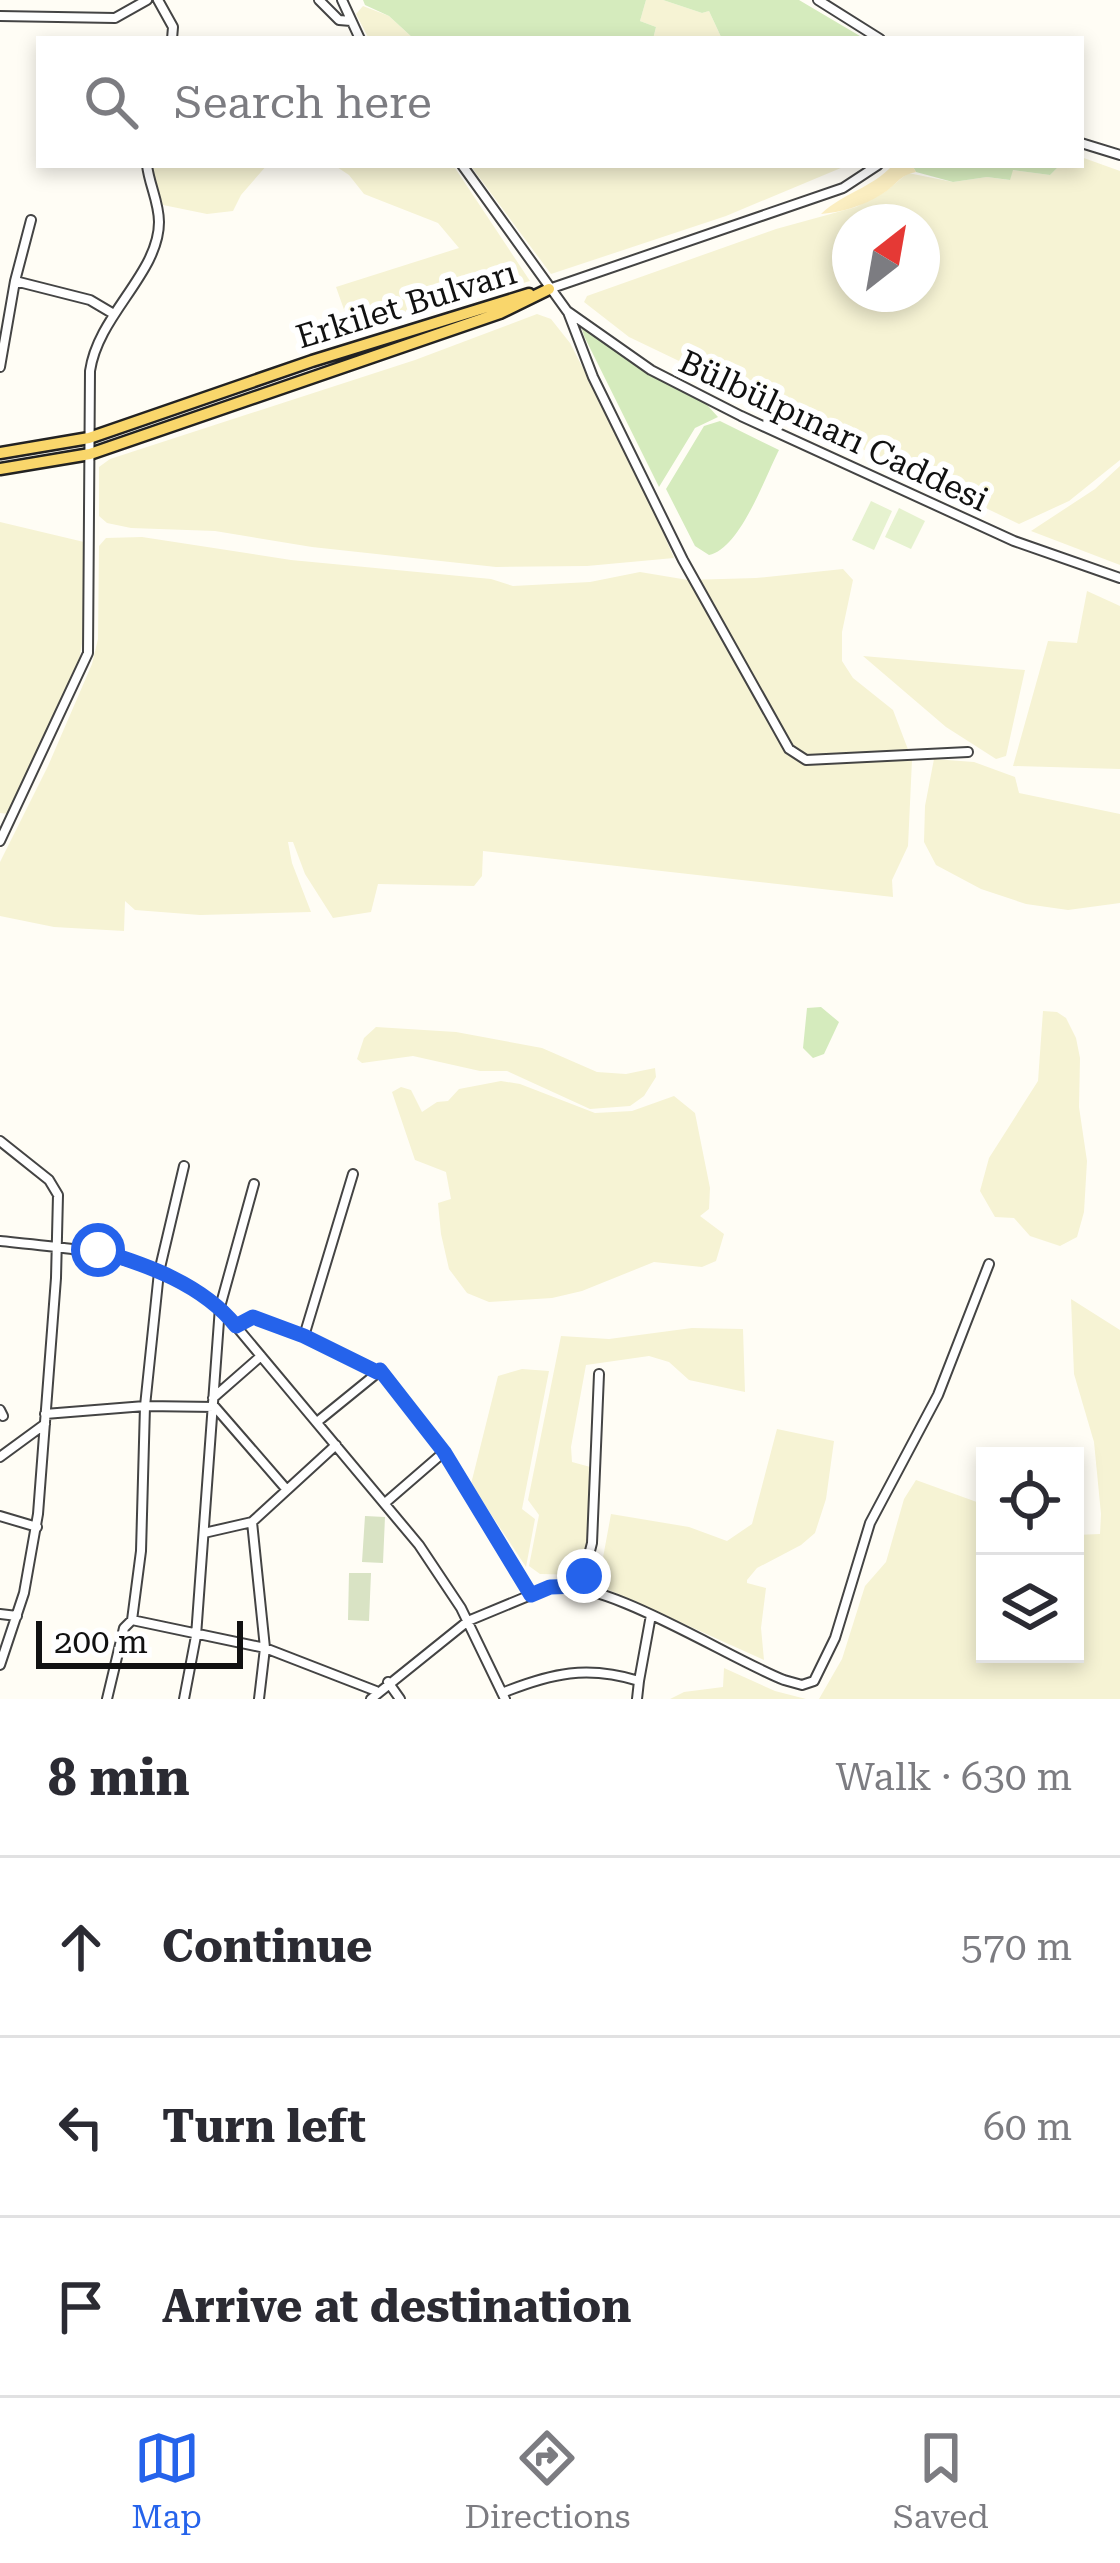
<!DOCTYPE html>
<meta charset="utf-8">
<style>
body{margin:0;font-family:"Roboto Serif",serif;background:#f2f2f3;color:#2b2b33}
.controls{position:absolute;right:36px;bottom:36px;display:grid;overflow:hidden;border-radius:0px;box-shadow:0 6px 18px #0003}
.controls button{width:108px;height:108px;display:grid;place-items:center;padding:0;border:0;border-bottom:3px solid #e1e1e2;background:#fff;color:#2b2b33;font:60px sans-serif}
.compass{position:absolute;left:832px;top:204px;width:108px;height:108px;border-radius:50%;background:#fff;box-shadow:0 6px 18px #0003;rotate:31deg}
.scale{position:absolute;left:36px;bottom:30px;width:207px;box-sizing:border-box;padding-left:12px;border:6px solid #111;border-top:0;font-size:33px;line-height:42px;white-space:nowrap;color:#111;-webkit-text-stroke:9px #fff;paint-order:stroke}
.stop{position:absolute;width:36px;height:36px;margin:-27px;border:9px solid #2563eb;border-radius:50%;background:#fff}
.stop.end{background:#2563eb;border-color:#fff;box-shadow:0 3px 12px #0008}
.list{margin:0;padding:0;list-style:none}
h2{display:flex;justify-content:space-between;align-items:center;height:156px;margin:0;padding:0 48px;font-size:51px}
h2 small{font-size:39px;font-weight:400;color:#7c7c81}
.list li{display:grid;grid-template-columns:78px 1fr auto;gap:36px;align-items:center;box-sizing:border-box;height:180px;padding:0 48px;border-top:3px solid #e1e1e2}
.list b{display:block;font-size:45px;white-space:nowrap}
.list em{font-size:39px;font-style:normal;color:#7c7c81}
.icon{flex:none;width:66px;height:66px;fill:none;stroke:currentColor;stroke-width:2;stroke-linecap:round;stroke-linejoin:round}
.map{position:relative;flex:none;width:1120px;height:1699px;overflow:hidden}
.search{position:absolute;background:#fff;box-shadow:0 6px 18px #0003;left:36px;right:36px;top:36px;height:132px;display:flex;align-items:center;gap:30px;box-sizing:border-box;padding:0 42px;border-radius:0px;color:#7c7c81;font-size:45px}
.sheet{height:696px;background:#fff}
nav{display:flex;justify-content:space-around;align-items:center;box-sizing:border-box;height:168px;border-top:3px solid #e1e1e2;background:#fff;font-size:33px;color:#7c7c81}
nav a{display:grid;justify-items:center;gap:6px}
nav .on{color:#2563eb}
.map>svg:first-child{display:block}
</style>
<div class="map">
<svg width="1120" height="1699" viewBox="0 0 1120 1699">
<rect width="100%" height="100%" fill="#fffdf5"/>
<path fill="#f6f3d4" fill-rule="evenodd" d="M 646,0 L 663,0 L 702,13 L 709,11 L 722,39 L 653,39 L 656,27 L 640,21 Z
M 363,6 L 389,16 L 414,39 L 369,39 L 356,14 Z
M 1081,157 L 1120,171 L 1120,460 L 1069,501 L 1019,524 L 629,337 L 584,302 L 587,296 L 776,229 L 856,207 L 885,192 L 908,173 L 953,182 L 987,177 L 1009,180 L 1012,170 L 1050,175 L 1060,165 L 1081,165 ZM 850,222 L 922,222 L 922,294 L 850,294 Z
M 149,165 L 267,165 L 241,195 L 233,211 L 207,214 L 163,205 L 153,186 Z
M 334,165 L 453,165 L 530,281 L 353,335 L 336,287 L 459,248 L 438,223 L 364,194 L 349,175 Z
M 470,165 L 848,165 L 726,216 L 551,274 Z
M 537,314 L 551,319 L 570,343 L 640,479 L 674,558 L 587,566 L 496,567 L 312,547 L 215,531 L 131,528 L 107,523 L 99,516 L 99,467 L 110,459 L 415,360 Z
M 1120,466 L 1120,565 L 1031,531 L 1095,489 Z
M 0,522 L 84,542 L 84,632 L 79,661 L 71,686 L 9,814 L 0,813 Z
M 142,537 L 291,560 L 491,579 L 513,586 L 590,582 L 640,572 L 688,580 L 756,578 L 843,569 L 853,580 L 842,632 L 842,661 L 853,678 L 893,710 L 912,760 L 908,846 L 892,880 L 893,897 L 483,851 L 482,876 L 474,886 L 378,884 L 371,912 L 333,918 L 305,874 L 293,842 L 288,842 L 292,863 L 311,912 L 200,915 L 135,910 L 125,901 L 124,931 L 54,927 L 0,916 L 0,862 L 48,766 L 92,664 L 98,639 L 99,546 L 106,538 Z
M 1087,591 L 1120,606 L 1120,769 L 1013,766 L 1048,641 L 1077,643 Z
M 863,656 L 1025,670 L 1006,756 L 996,759 L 946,727 Z
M 934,759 L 974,762 L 1015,777 L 1019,793 L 1120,814 L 1120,903 L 1068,910 L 1026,904 L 981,889 L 936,865 L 924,842 L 925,806 Z
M 1043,1011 L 1057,1012 L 1066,1018 L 1076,1038 L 1080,1058 L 1079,1107 L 1087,1161 L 1084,1212 L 1077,1237 L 1060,1246 L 1030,1236 L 1014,1218 L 995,1217 L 980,1191 L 989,1158 L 1038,1081 Z
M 376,1027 L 456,1032 L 542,1048 L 597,1072 L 626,1074 L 655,1068 L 656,1077 L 644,1096 L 630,1106 L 590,1109 L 507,1071 L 480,1071 L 413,1056 L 362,1063 L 357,1059 L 364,1038 Z
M 501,1081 L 520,1084 L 595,1113 L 632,1111 L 674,1096 L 695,1113 L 710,1188 L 709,1209 L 700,1216 L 724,1234 L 716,1261 L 702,1267 L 654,1262 L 582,1291 L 552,1298 L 489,1302 L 467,1293 L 449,1269 L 441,1234 L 438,1203 L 451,1199 L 446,1172 L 415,1160 L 392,1092 L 401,1087 L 411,1090 L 422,1112 L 437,1102 L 448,1101 L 459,1089 Z
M 1071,1299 L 1120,1330 L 1120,1699 L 819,1699 L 842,1659 L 865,1586 L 886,1562 L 904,1499 L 916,1480 L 985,1505 L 985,1654 L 1075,1654 L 1075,1535 L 1100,1534 L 1101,1514 L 1094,1442 L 1074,1374 Z
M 692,1328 L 743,1329 L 745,1392 L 689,1380 L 669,1362 L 649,1356 L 586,1365 L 571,1447 L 572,1462 L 594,1468 L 594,1499 L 584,1575 L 540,1574 L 529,1566 L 539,1515 L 528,1500 L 561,1336 L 609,1339 Z
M 522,1369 L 549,1371 L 522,1509 L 535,1519 L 526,1567 L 471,1484 L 498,1376 Z
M 777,1429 L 834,1441 L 826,1499 L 815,1533 L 801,1545 L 757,1568 L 747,1580 L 747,1583 L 766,1588 L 761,1628 L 764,1660 L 598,1585 L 611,1514 L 689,1527 L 727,1541 L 752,1524 Z
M 724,1668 L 775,1691 L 806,1699 L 670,1699 L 684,1692 L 723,1687 Z"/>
<path fill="#d5ebbd" d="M 363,0 L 646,0 L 640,21 L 656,27 L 653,39 L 414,39 L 389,16 L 365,5 Z
M 663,0 L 799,0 L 865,39 L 722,39 L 709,11 L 702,13 Z
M 912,165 L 1060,165 L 1050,175 L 1013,170 L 1010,180 L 987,177 L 953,182 L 916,172 Z
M 579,319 L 698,395 L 718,417 L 695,428 L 659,487 L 584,336 Z
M 720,421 L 779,450 C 765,477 740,549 709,555 L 695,546 L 666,489 L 704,426 Z
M 821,1007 L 839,1022 L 824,1054 L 813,1058 L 803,1048 L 807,1008 Z"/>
<path fill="#fbeec1" d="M 893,165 L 912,165 L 916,172 C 899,175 896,186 882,194 C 863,206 843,212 821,214 C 843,193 872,188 893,165 Z"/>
<path fill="#d9e3c4" d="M 365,1516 L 385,1517 L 383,1563 L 362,1562 Z
M 349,1573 L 371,1573 L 369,1621 L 348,1620 Z"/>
<path fill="#e6f2cf" d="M 871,501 L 892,511 L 874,550 L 852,540 Z
M 899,508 L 925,521 L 911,549 L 885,537 Z"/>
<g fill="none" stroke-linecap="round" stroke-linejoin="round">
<defs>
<path id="minor" d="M 158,0 L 173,27 L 172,39
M 319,0 L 339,20 L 351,21
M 342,0 L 360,39
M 818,0 L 880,39
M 0,16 L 115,18 L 147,0
M 1081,143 L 1120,155
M 462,165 L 567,311 L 651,370 L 741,416 L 1014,541 L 1120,578
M 15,281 L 90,300 L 112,313
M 549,289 L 843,188 L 878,165
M 568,312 L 593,377 L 683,560 L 789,749 L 806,760 L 968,752
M 0,367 L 15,281 L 31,220
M 0,841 L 88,653 L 90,371 C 98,315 159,273 159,222 C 159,202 149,184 147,165
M 0,1141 L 49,1180 L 58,1195 L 56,1278 L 38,1514 L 24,1593 L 0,1665
M 0,1241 C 88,1250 145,1253 220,1307 L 419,1545 L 461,1608 L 505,1699
M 236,1326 L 253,1317 L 304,1336 L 376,1372
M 304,1336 L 353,1174
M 213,1398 L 261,1356
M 0,1410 L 3,1416
M 45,1414 L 145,1406 L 215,1407 L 287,1490
M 317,1422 L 381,1370 L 444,1452 L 385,1503
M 444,1452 L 531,1595
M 0,1457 L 45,1424
M 0,1516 L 37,1527
M 252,1522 L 265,1648 L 259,1699
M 204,1533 L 252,1522 L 336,1445
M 581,1586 L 592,1543 L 599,1374
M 0,1614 L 17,1616
M 132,1620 L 265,1648 L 376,1691
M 639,1681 L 651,1615
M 388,1682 L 400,1699
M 502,1693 C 552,1673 587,1665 639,1681 L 637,1699
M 107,1699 L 124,1628 L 132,1620 L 141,1551 L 145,1406 L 159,1272 L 184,1166
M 184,1699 L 196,1636 L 220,1307 L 254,1184
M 371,1699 L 468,1621 L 550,1587 C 605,1578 726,1657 784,1680 L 802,1685 L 814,1681 L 835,1638 L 870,1523 L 938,1395 L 989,1264"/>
<path id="major" d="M 0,453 L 89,438 L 312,361 L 529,294
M 0,469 L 90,454 L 500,313 L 549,289"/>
</defs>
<use href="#minor" stroke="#444" stroke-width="12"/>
<use href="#major" stroke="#222" stroke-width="15"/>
<use href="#minor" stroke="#fff" stroke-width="8"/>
<use href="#major" stroke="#f9d66b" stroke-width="10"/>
</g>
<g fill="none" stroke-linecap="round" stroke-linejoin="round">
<path stroke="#2563eb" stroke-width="15" d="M 98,1250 C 147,1265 202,1284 236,1326 L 253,1317 L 304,1336 L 377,1372 L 380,1370 L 444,1452 L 531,1595 L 550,1587 L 581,1586 L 584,1576"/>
</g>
<g text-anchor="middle" stroke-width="12" stroke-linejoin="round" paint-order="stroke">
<g font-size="33" fill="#111" stroke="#fff">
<text transform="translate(406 304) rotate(-17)" y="12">Erkilet Bulvarı</text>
<text transform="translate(834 430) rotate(25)" y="12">Bülbülpınarı Caddesi</text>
</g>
</g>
</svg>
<div class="controls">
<button><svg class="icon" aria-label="locate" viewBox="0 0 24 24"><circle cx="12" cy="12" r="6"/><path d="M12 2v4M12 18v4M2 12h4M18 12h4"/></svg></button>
<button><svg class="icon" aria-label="layers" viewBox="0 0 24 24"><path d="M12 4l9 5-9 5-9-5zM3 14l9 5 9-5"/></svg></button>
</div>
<svg class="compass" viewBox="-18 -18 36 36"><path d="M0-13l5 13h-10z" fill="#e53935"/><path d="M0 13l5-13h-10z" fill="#7c7c81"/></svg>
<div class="scale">200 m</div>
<div class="stop" style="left:98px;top:1250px"></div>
<div class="stop end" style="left:584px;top:1576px"></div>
<div class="search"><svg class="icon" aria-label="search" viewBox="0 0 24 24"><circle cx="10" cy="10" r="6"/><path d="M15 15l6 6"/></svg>Search here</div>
</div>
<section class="sheet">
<h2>8 min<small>Walk · 630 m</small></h2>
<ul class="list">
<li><svg class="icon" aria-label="ahead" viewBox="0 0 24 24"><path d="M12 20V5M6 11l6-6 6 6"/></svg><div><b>Continue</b></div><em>570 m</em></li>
<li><svg class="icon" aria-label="left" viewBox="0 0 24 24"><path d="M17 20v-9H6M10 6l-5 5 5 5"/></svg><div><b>Turn left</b></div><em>60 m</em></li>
<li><svg class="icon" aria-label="arrive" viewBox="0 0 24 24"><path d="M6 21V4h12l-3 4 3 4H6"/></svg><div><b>Arrive at destination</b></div></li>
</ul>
</section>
<nav>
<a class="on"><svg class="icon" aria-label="map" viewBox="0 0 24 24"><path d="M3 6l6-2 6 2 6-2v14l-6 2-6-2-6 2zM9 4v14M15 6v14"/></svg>Map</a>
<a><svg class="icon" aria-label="directions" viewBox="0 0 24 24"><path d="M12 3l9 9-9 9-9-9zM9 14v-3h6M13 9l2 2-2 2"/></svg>Directions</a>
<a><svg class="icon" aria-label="saved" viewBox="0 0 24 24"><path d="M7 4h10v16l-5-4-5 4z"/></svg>Saved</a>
</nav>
